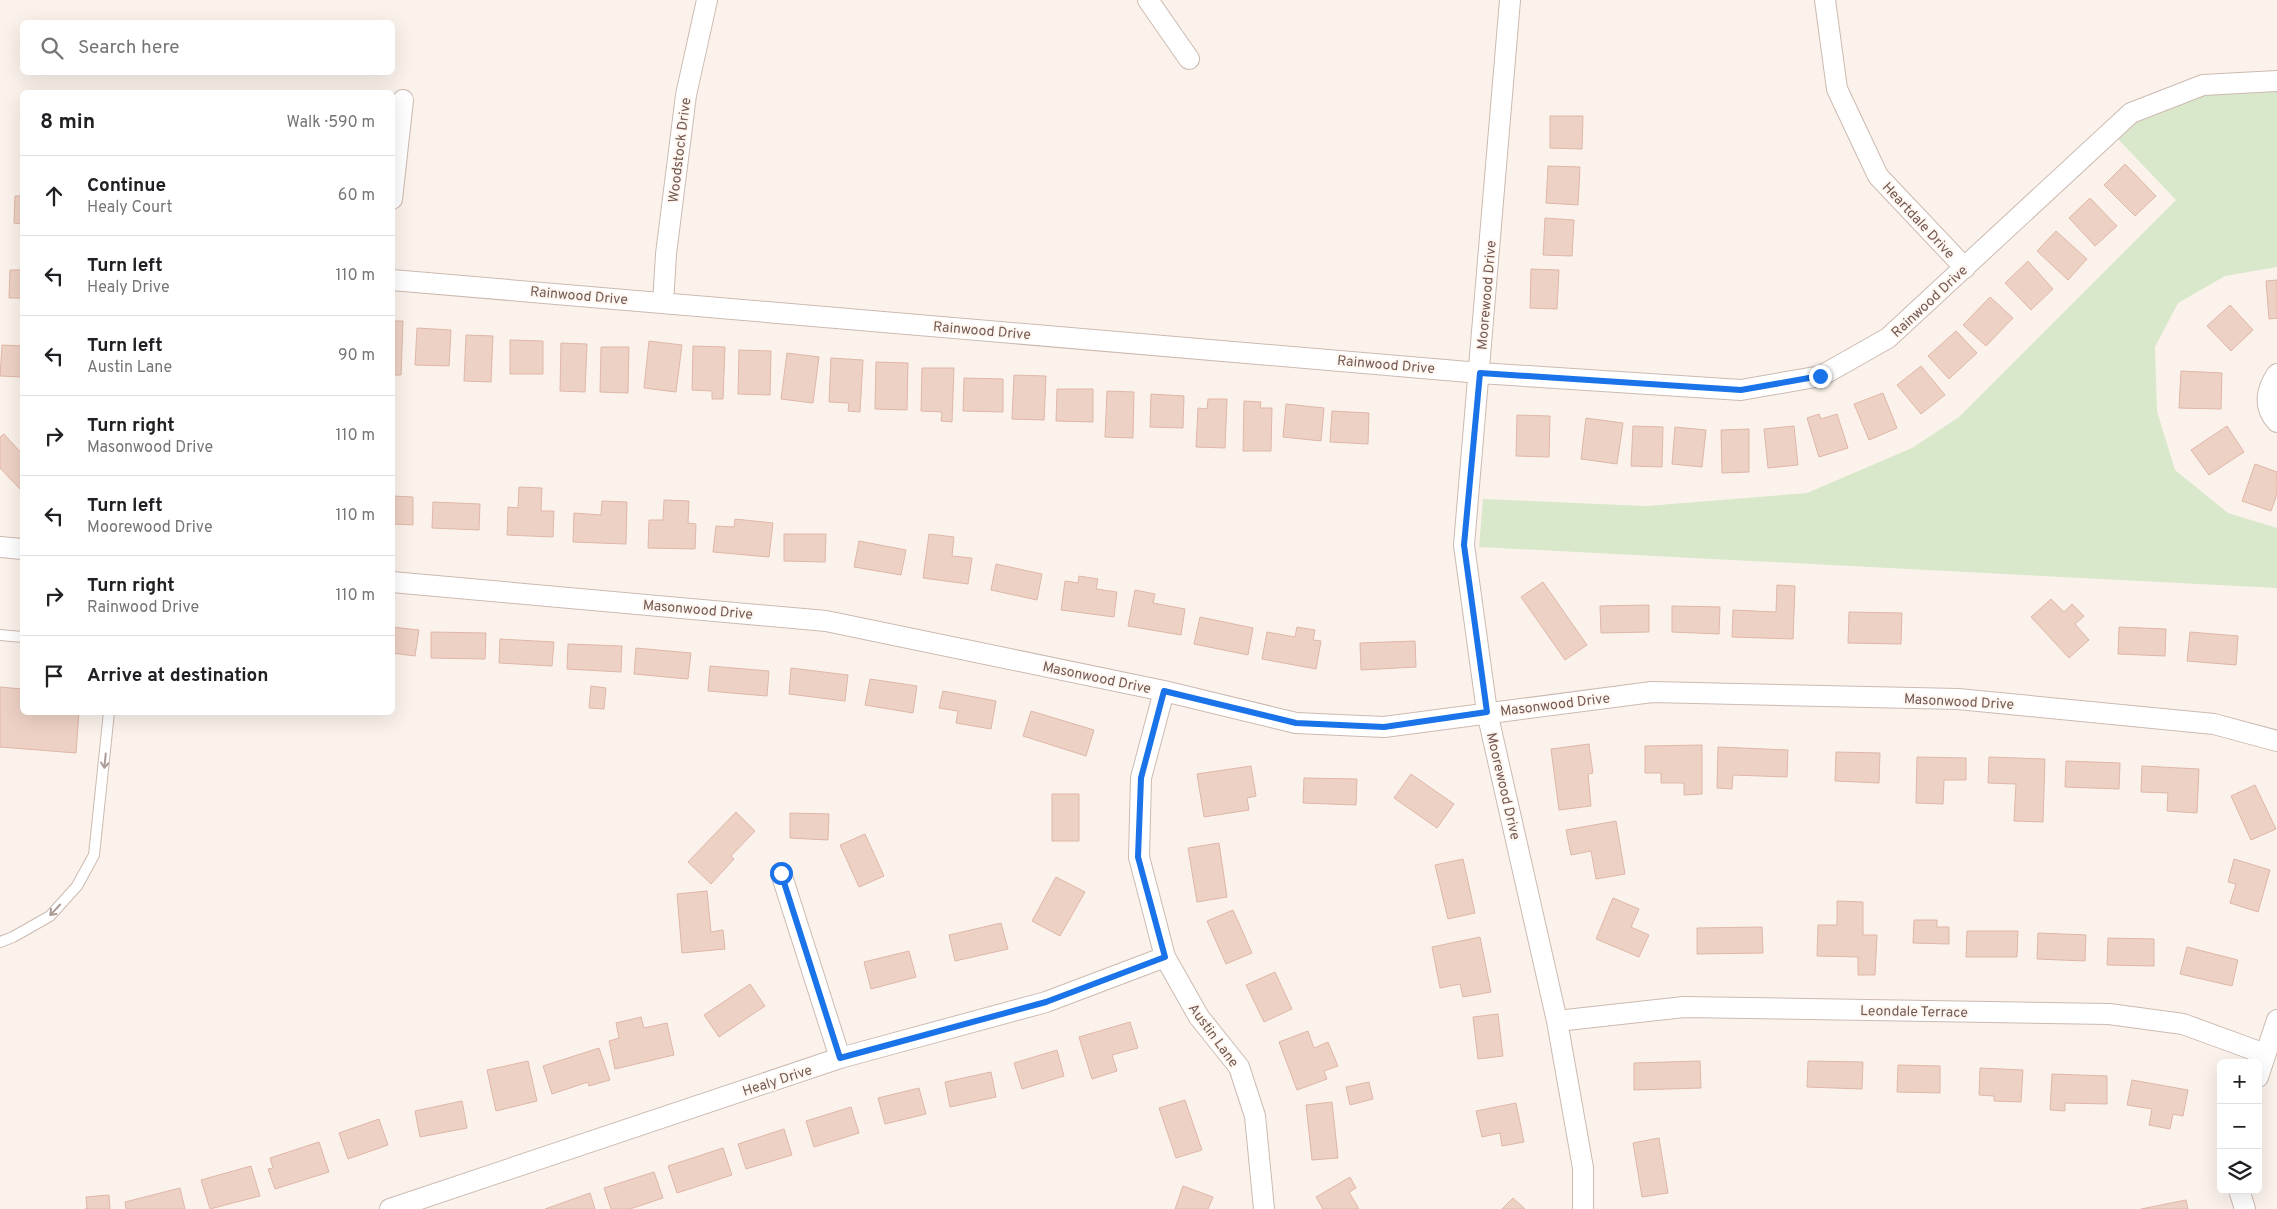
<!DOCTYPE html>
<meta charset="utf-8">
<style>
body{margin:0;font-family:Overpass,sans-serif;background:#f6f6f6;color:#202124}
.controls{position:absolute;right:15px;bottom:15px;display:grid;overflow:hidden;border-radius:8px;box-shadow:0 5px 20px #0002}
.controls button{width:45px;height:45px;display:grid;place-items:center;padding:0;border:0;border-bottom:1px solid #e0e0e0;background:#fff;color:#202124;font:25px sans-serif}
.stop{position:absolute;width:15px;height:15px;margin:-11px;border:4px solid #1a73e8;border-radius:50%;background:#fff}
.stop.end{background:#1a73e8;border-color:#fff;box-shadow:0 1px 5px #0008}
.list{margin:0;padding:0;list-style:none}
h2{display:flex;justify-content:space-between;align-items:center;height:65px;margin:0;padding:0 20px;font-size:21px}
h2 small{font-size:16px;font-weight:400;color:#757577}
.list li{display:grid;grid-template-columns:32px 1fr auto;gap:15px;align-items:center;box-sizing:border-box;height:80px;padding:0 20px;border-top:1px solid #e0e0e0}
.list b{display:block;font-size:19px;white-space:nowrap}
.list p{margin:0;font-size:16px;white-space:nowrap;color:#757577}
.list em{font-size:16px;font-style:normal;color:#757577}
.icon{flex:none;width:28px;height:28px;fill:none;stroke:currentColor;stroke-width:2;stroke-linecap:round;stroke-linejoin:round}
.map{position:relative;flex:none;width:2277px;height:1209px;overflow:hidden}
.search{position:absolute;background:#fff;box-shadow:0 5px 20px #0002;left:20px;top:20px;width:375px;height:55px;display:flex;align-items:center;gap:12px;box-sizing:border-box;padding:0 18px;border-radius:8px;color:#757577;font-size:19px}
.panel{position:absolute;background:#fff;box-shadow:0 5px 20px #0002;left:20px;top:90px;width:375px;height:625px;border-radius:8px}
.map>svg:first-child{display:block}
</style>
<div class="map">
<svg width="2277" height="1209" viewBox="0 0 2277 1209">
<rect width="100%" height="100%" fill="#fbf3eb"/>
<path fill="#d9e8ca" d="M 2277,89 L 2277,267 L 2225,276 L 2178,303 L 2155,347 L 2157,411 L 2175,470 L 2228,513 L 2277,528 L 2277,588 L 1479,547 L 1483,499 L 1646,506 L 1807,493 L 1912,448 L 1959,417 L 2176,200 L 2118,139 C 2161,93 2218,91 2277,89 Z"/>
<path fill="#eed1c5" stroke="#dfb6a7" d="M 1550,116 L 1583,116 L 1582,149 L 1550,148 Z
M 2125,164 L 2156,196 L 2135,216 L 2104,185 Z
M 1548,166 L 1580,167 L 1578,205 L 1546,203 Z
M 15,196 L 22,196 L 22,224 L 14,223 Z
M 2090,198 L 2117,226 L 2095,246 L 2069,218 Z
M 1545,218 L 1574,220 L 1572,256 L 1543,255 Z
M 2056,231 L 2087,259 L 2068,280 L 2037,251 Z
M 2028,261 L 2053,289 L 2031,310 L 2005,283 Z
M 1531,269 L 1559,270 L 1557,309 L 1530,308 Z
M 10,270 L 22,270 L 22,298 L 9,298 Z
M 2277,280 L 2277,318 L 2269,319 L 2266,281 Z
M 1990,297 L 2013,318 L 1986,346 L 1963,325 Z
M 2230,305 L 2253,330 L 2231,351 L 2207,326 Z
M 392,321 L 403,321 L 401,375 L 392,375 Z
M 417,328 L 451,330 L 449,366 L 415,365 Z
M 1956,331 L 1977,353 L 1949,379 L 1928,356 Z
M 466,335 L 493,336 L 491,382 L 464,381 Z
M 510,340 L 543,341 L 543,374 L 510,374 Z
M 649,341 L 682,345 L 676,392 L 644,388 Z
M 561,343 L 587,344 L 585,392 L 560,391 Z
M 2,345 L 22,346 L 22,377 L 0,376 Z
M 693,346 L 725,347 L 723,399 L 712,399 L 712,391 L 692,390 Z
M 601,347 L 629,347 L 628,393 L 600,392 Z
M 739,350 L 771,351 L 770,395 L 738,394 Z
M 787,353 L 819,357 L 813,403 L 781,399 Z
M 831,358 L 863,360 L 860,412 L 848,411 L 849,403 L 829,402 Z
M 876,362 L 908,363 L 907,410 L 875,409 Z
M 1921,366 L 1945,395 L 1921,414 L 1897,385 Z
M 922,368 L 954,368 L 952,422 L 941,421 L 942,412 L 921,411 Z
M 2181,371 L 2222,373 L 2221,409 L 2179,408 Z
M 1014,375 L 1046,376 L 1044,420 L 1012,419 Z
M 964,378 L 1003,379 L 1003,412 L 963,411 Z
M 1057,389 L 1093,389 L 1093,422 L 1056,421 Z
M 1107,391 L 1134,392 L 1133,438 L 1105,437 Z
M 1883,393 L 1897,428 L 1869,440 L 1854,404 Z
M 1151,394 L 1184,396 L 1183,428 L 1150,427 Z
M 1208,399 L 1227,399 L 1225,448 L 1196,447 L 1198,408 L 1207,409 Z
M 1244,401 L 1261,402 L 1260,408 L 1272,408 L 1271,451 L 1243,451 Z
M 1286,404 L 1324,408 L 1321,441 L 1283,437 Z
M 1332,411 L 1369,413 L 1368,444 L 1330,442 Z
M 1819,414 L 1821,419 L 1837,414 L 1848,448 L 1819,457 L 1807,418 Z
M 1517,415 L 1550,416 L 1549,457 L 1516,456 Z
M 1586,418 L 1623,423 L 1617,464 L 1581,459 Z
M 1633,426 L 1663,427 L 1662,467 L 1631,466 Z
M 1794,426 L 1798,465 L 1768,468 L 1764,429 Z
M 2227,426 L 2244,452 L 2209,475 L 2191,450 Z
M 1675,427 L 1706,430 L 1702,467 L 1672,464 Z
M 1749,429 L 1749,472 L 1722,473 L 1721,430 Z
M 4,434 L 22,454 L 21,490 L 0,468 L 0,437 Z
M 2255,464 L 2277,472 L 2277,494 L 2271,511 L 2242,501 Z
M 519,487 L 542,488 L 541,511 L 554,511 L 553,537 L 507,535 L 508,507 L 518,508 Z
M 392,496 L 413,497 L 413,525 L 392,524 Z
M 664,500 L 689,501 L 688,523 L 696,524 L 695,549 L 648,548 L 649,520 L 663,520 Z
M 602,501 L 627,502 L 626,544 L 573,542 L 574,513 L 601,515 Z
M 433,502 L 480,504 L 479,530 L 432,528 Z
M 735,519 L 773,523 L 769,557 L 713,552 L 716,526 L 734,527 Z
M 784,534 L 826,534 L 825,562 L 784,561 Z
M 929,534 L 954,537 L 952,556 L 972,558 L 968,584 L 923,578 Z
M 859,541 L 906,550 L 901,575 L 854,567 Z
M 996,564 L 1042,574 L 1037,600 L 991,590 Z
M 1079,576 L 1098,579 L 1096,589 L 1117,592 L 1114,617 L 1061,610 L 1065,581 L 1078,583 Z
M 1543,582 L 1587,645 L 1565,660 L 1521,597 Z
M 1777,585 L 1795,586 L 1793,639 L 1732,637 L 1733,610 L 1776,612 Z
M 1135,590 L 1155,594 L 1153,603 L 1185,609 L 1181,635 L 1128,626 Z
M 2051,599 L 2064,612 L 2072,604 L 2084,616 L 2075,624 L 2089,640 L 2069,658 L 2031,617 Z
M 1649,605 L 1649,632 L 1601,633 L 1600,606 Z
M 1672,606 L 1720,607 L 1719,634 L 1672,632 Z
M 1849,612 L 1902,613 L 1901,644 L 1848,643 Z
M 1200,617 L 1253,628 L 1248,655 L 1194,644 Z
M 392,627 L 419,630 L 415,656 L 392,653 Z
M 1297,627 L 1315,630 L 1313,640 L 1321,641 L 1316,669 L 1262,659 L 1267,632 L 1295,637 Z
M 2119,627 L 2166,629 L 2165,656 L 2118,654 Z
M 431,632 L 486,633 L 485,659 L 431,658 Z
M 2190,632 L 2238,636 L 2236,665 L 2187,661 Z
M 500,639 L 554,642 L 552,666 L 499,663 Z
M 1415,641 L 1416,667 L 1361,670 L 1360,643 Z
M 568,644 L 622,646 L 621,672 L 567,669 Z
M 636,648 L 691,653 L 688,679 L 634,674 Z
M 710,666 L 769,671 L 767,696 L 708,691 Z
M 791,668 L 848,675 L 845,701 L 789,694 Z
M 870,679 L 917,686 L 913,713 L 865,705 Z
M 591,686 L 606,688 L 604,709 L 589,708 Z
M 0,687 L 22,689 L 22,712 L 79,712 L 76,753 L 0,747 Z
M 943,691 L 996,701 L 991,729 L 956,723 L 958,711 L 939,708 Z
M 1031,711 L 1094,730 L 1086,756 L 1023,736 Z
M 1589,744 L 1593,773 L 1588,774 L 1591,806 L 1559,810 L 1551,749 Z
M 1702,745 L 1702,794 L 1684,795 L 1684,783 L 1661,783 L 1661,773 L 1645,773 L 1645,746 Z
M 1718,747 L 1788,750 L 1787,777 L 1733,775 L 1732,789 L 1717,788 Z
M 1836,752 L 1880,753 L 1879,783 L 1835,781 Z
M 1917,757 L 1966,758 L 1966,780 L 1944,780 L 1943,804 L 1916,803 Z
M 1989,757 L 2045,759 L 2043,822 L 2014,821 L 2016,784 L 1988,783 Z
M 2066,761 L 2120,763 L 2119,789 L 2065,787 Z
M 1251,766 L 1256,796 L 1247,798 L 1249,810 L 1204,817 L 1197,774 Z
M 2142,766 L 2199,769 L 2197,813 L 2167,811 L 2168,793 L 2141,792 Z
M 1411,774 L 1454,804 L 1437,828 L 1394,798 Z
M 1304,778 L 1357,779 L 1356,805 L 1303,803 Z
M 2255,785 L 2276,829 L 2251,840 L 2231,796 Z
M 1052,794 L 1079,794 L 1079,841 L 1052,841 Z
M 736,812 L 755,831 L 731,856 L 734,859 L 711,884 L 688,862 Z
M 790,813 L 829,814 L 828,840 L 790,838 Z
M 1616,821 L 1625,874 L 1596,879 L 1591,851 L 1571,855 L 1566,830 Z
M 865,834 L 884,876 L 859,887 L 840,845 Z
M 1219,843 L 1227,897 L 1197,902 L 1188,848 Z
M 1463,859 L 1475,913 L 1448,919 L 1435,865 Z
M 2234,859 L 2270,870 L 2258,912 L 2230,903 L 2236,884 L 2228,882 Z
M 1056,877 L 1085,892 L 1060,936 L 1032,921 Z
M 707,891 L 711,932 L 723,930 L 725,949 L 682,953 L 677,894 Z
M 1613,898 L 1639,909 L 1631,927 L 1649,935 L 1639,957 L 1596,939 Z
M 1837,901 L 1863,902 L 1863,935 L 1877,935 L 1875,975 L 1858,975 L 1858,957 L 1817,956 L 1818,925 L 1837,925 Z
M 1233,910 L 1252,953 L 1226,964 L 1207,921 Z
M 1914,920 L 1937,920 L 1937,927 L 1949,927 L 1949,944 L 1913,943 Z
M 1001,923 L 1008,949 L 955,961 L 949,935 Z
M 1762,927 L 1763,953 L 1697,954 L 1697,928 Z
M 1967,931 L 2018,931 L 2017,957 L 1966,957 Z
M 2038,933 L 2086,935 L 2085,961 L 2037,959 Z
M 1480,937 L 1491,992 L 1463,997 L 1460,984 L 1440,988 L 1432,947 Z
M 2108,938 L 2154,939 L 2154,966 L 2107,965 Z
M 2187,947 L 2238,960 L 2232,986 L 2180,974 Z
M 909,951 L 916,977 L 871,989 L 864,962 Z
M 1275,972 L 1292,1009 L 1264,1022 L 1246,985 Z
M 750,984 L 765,1006 L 719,1037 L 704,1015 Z
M 1498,1014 L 1503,1056 L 1478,1059 L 1473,1017 Z
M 641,1017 L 644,1028 L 667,1023 L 674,1055 L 615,1069 L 609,1041 L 619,1038 L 616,1023 Z
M 1130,1022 L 1138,1048 L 1112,1055 L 1117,1071 L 1092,1079 L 1079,1037 Z
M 1308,1031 L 1314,1048 L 1328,1042 L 1338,1066 L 1324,1071 L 1327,1079 L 1297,1090 L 1279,1042 Z
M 599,1048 L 610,1080 L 589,1086 L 588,1082 L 552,1094 L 543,1066 Z
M 1057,1050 L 1064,1076 L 1022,1089 L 1014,1063 Z
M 528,1061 L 537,1101 L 496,1111 L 487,1070 Z
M 1700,1061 L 1701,1088 L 1634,1090 L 1634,1063 Z
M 1808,1061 L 1863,1062 L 1862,1089 L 1807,1087 Z
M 1898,1065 L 1940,1066 L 1940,1093 L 1897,1092 Z
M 1980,1068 L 2023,1070 L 2021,1102 L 1994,1101 L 1994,1096 L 1979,1095 Z
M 991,1072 L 996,1097 L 950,1107 L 945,1082 Z
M 2052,1074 L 2107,1076 L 2107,1104 L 2065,1103 L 2065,1111 L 2050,1110 Z
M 2132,1080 L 2188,1090 L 2183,1116 L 2173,1114 L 2170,1129 L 2149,1125 L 2152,1109 L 2127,1105 Z
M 1369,1082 L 1373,1099 L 1350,1105 L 1346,1087 Z
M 919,1088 L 926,1114 L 885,1124 L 878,1098 Z
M 1185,1100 L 1202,1150 L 1176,1158 L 1159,1108 Z
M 462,1101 L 467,1128 L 420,1137 L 415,1111 Z
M 1332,1102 L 1338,1158 L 1312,1160 L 1306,1105 Z
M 1516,1103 L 1524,1142 L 1502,1146 L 1500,1133 L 1482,1137 L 1476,1111 Z
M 851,1107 L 859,1133 L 814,1147 L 806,1121 Z
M 379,1119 L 388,1145 L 348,1159 L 339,1133 Z
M 784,1129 L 792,1155 L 746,1169 L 738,1144 Z
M 1659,1138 L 1668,1193 L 1642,1197 L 1633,1143 Z
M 319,1142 L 329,1172 L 275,1189 L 268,1169 L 273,1168 L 270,1158 Z
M 723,1148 L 732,1175 L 677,1193 L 668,1166 Z
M 251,1166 L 260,1196 L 210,1209 L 201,1180 Z
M 654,1172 L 663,1198 L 630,1209 L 611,1209 L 604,1188 Z
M 1350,1177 L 1356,1188 L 1349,1192 L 1359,1209 L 1323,1209 L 1316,1197 Z
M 1183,1186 L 1213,1197 L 1208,1209 L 1175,1209 Z
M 180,1188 L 185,1209 L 126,1209 L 125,1202 Z
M 590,1193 L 595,1209 L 545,1209 Z
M 109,1195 L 110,1209 L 85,1209 L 87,1209 L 86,1197 Z
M 1513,1198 L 1525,1209 L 1502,1209 Z
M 2186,1200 L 2188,1209 L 2141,1209 Z"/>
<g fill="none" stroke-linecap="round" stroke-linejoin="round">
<defs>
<path id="service" d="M 0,635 L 22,637
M 0,942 L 13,937 L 50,916 L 77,886 L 94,855 L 109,712"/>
<path id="minor" d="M 1148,0 L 1189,59
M 1510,0 L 1464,545 L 1487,712 L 1557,1021 L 1583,1168 L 1583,1209
M 1825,0 L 1837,89 L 1878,176 L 1965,268
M 392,199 L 403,100
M 392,280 L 1480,373 L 1741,390 L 1821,376 L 1888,338 L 2131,113 L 2203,85 L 2277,81
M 663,303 L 666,254 L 686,95 L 707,0
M 2277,374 C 2266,390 2263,407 2277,422
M 0,547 L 22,549
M 392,582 L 826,621 L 1164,691 L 1296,723 L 1384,727 L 1652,692 L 1958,699 L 2214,724 L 2277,741
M 1164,691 L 1141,778 L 1139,857 L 1165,957 L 1199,1017 L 1239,1067 L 1255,1116 L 1264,1209
M 781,873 L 840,1058
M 1557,1021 L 1684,1007 L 2109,1014 L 2183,1024 L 2265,1054
M 2258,1077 L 2277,1020
M 2239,1190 L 2245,1209
M 390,1209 L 840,1058 L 1046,1002 L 1165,957"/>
</defs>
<use href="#service" stroke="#ccbab1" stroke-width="12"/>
<use href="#minor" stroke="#ccbab1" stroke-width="22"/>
<use href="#service" stroke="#fff" stroke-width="10"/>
<use href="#minor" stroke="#fff" stroke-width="20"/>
</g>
<defs><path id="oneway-shaft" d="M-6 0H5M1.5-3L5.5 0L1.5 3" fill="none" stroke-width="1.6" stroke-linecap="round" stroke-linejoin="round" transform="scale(1.25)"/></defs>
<g stroke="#ac9b96">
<use href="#oneway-shaft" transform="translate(105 761) rotate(96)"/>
<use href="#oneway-shaft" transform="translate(55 910) rotate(133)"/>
</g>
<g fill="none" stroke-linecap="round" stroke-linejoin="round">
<path stroke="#1a73e8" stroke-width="6" d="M 781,873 L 840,1058 L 1046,1002 L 1165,957 L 1138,857 L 1141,778 L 1164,691 L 1296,723 L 1384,727 L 1487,712 L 1464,545 L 1480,373 L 1741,390 L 1820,376"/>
</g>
<g text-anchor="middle" stroke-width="4" stroke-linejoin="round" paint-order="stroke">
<g font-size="14" fill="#745950" stroke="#fef7f1">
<text transform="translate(679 150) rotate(-83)" y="5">Woodstock Drive</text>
<text transform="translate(1919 220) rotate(47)" y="5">Heartdale Drive</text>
<text transform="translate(579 295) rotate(5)" y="5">Rainwood Drive</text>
<text transform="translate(1486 295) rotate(-85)" y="5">Moorewood Drive</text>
<text transform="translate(1929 301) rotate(-43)" y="5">Rainwood Drive</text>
<text transform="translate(982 330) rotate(5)" y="5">Rainwood Drive</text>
<text transform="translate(1386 364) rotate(5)" y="5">Rainwood Drive</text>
<text transform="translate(698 609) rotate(5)" y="5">Masonwood Drive</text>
<text transform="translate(1097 677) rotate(12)" y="5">Masonwood Drive</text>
<text transform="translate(1959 701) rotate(3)" y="5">Masonwood Drive</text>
<text transform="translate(1555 704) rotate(-7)" y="5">Masonwood Drive</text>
<text transform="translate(1504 786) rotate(77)" y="5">Moorewood Drive</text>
<text transform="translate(1914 1011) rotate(1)" y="5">Leondale Terrace</text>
<text transform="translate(1214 1035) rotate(54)" y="5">Austin Lane</text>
<text transform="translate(777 1080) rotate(-18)" y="5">Healy Drive</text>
</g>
</g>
</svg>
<div class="controls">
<button>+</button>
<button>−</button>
<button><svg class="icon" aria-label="layers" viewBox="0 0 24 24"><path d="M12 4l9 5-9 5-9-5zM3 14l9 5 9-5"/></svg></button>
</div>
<div class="stop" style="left:781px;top:873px"></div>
<div class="stop end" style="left:1820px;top:376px"></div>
<div class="search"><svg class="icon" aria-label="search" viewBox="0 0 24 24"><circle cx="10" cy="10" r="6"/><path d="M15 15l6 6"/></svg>Search here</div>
<section class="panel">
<h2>8 min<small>Walk · 590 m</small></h2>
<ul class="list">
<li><svg class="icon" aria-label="ahead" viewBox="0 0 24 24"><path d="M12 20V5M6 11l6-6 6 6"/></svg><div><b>Continue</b><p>Healy Court</p></div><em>60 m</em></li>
<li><svg class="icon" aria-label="left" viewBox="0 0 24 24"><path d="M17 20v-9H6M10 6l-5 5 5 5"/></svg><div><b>Turn left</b><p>Healy Drive</p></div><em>110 m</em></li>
<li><svg class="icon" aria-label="left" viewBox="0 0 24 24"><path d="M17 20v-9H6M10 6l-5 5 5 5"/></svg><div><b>Turn left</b><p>Austin Lane</p></div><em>90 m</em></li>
<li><svg class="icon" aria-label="right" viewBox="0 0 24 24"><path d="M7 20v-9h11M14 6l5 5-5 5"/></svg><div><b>Turn right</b><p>Masonwood Drive</p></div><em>110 m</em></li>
<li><svg class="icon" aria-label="left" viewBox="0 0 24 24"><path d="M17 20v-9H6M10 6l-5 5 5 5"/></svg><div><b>Turn left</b><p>Moorewood Drive</p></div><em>110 m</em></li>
<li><svg class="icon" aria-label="right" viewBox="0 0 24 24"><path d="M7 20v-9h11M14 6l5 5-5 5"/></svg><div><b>Turn right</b><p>Rainwood Drive</p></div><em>110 m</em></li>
<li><svg class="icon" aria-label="arrive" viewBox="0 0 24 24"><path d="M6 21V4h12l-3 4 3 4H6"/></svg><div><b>Arrive at destination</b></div></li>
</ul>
</section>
</div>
